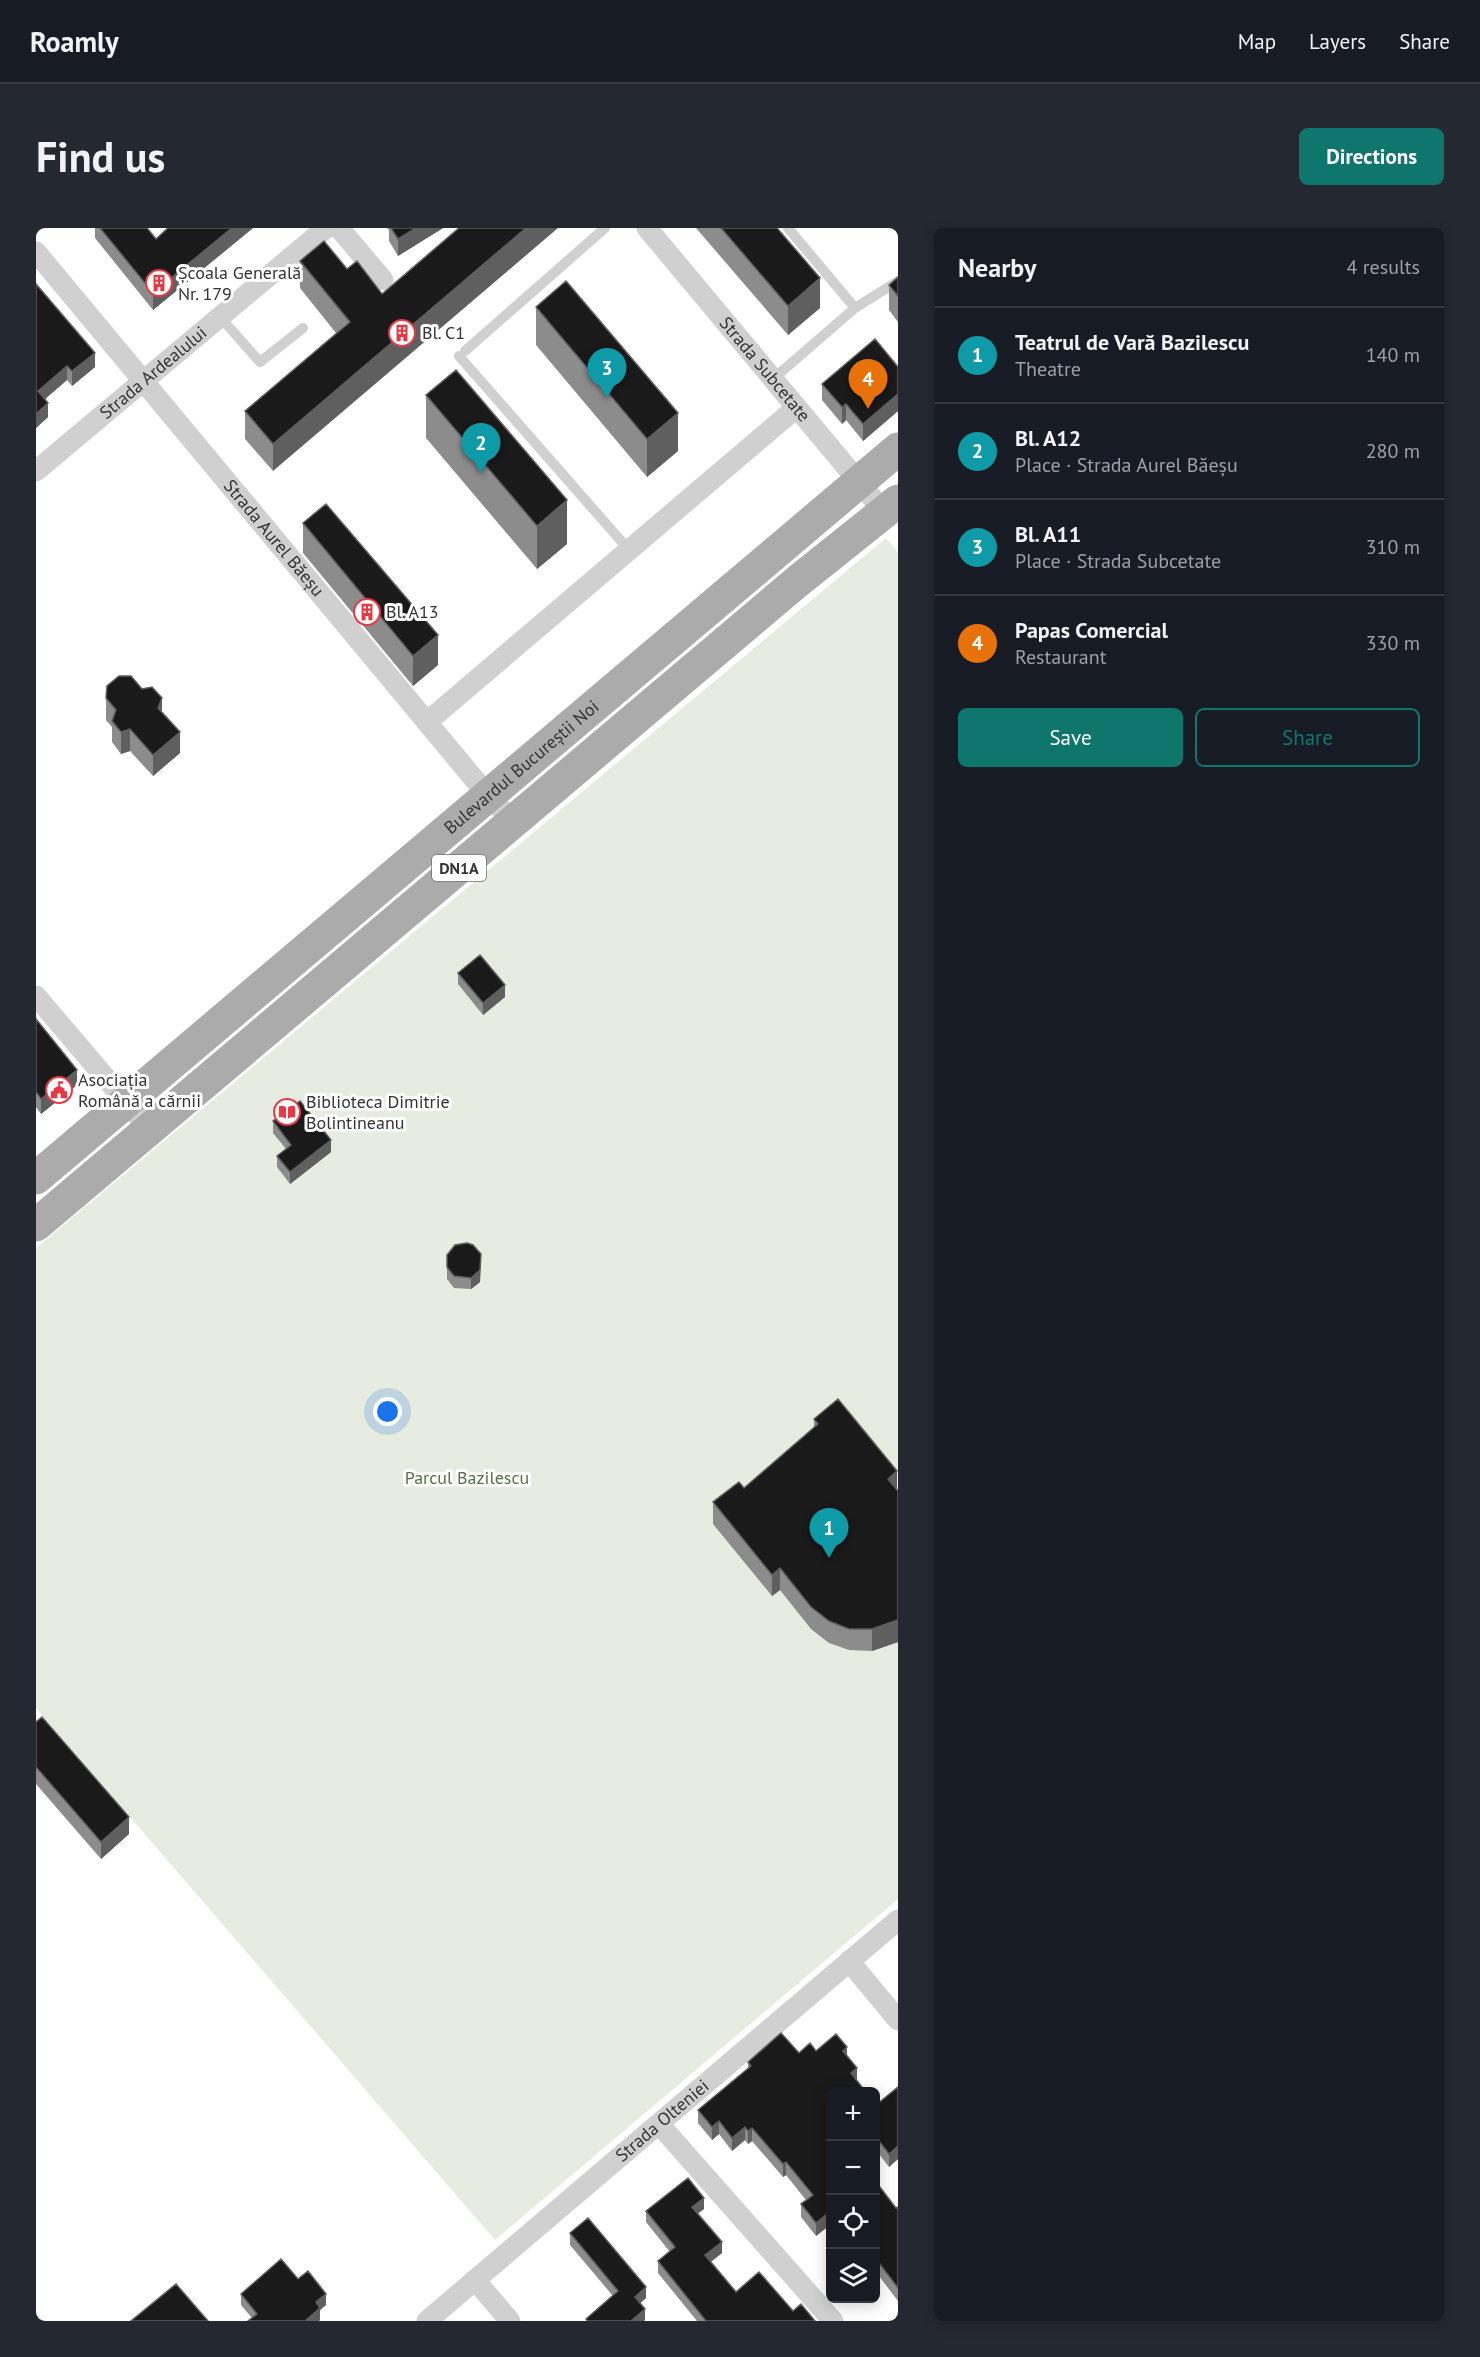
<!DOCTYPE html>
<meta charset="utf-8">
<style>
body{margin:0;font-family:"PT Sans",sans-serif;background:#242831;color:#f1f3f6}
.controls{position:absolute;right:18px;bottom:18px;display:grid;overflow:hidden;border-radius:9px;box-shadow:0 3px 15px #0003}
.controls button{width:54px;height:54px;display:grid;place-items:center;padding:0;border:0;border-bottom:2px solid #363941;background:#171b24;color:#f1f3f6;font:30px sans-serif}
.you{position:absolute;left:352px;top:1184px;width:21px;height:21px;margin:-15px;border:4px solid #fff;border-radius:50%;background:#1a73e8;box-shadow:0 0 0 9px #1a73e833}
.badge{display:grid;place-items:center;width:39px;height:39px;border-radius:50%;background:#0f766e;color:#fff;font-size:20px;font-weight:700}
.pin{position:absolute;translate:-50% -50px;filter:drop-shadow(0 2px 3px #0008)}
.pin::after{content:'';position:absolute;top:32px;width:21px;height:18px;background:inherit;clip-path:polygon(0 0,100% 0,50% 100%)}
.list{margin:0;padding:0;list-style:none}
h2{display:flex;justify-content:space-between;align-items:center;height:78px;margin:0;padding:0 24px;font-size:26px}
h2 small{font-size:20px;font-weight:400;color:#9ea1a6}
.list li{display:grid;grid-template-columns:39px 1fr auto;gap:18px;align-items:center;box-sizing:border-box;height:96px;padding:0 24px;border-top:2px solid #363941}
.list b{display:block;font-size:22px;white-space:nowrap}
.list p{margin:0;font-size:20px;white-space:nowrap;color:#9ea1a6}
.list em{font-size:20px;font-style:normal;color:#9ea1a6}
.actions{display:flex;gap:12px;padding:18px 24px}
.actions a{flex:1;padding:14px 0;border:2px solid #0f766e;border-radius:9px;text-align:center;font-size:21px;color:#0f766e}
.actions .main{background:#0f766e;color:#fff}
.icon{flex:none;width:33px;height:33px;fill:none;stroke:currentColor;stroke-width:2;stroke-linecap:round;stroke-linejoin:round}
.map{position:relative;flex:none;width:862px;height:2093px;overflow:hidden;border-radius:9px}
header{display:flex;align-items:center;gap:36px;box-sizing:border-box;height:84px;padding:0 30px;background:#171b24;border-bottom:2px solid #363941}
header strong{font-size:28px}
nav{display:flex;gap:33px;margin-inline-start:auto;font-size:21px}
.intro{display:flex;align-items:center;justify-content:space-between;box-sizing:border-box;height:144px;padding:0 36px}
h1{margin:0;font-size:42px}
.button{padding:15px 27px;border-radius:9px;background:#0f766e;color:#fff;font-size:21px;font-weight:700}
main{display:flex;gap:36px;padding:0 36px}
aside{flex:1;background:#171b24;border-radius:9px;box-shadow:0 3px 15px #0003}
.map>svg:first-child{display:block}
</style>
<header>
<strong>Roamly</strong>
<nav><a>Map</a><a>Layers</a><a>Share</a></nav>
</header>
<div class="intro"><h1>Find us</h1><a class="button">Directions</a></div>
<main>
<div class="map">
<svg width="862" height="2093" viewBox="0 0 862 2093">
<rect width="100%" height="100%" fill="#fff"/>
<path fill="#e6ecdf" d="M 850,310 L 862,324 L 862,1671 L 459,2012 L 0,1480 L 0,1020 Z"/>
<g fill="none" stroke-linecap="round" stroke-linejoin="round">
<path stroke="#d0d0d0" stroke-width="10" d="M 752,0 L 819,80
M 184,89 L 224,134 L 267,100
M 429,123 L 569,0
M 423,128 L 593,322
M 737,151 L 819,80 L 862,53"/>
<g stroke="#d0d0d0" stroke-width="21">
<path d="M 303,0 L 347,52"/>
<path id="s1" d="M 611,0 L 848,284"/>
<path id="s2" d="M 0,24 L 439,552 L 477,594"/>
<path id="s3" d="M 0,243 L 290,0"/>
<path d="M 391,494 L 760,180"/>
<path d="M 0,768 L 114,902"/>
<path d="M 813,1733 L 862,1792"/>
<path d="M 623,1896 L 797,2093"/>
<path d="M 439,2052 L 474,2093"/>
<path id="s4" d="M 391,2093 L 862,1692"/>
</g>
<g stroke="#ababab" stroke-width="33">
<path id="s5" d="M 0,950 L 862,221"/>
<path d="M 0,997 L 762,353 L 862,273"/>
</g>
</g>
<path fill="#8c8c8c" d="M 59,0 L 111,0 L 120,11 L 132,0 L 217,0 L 117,82 L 59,10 Z
M 351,0 L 407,0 L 362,28 L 353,13 L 353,2 Z
M 660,0 L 741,0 L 784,80 L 752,107 Z
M 264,33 L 311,41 L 346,66 L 237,243 L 209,211 L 209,183 L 300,105 L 264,60 Z
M 862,49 L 862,94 L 853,82 L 853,57 Z
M 1,57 L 59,139 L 36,158 L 31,152 L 9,171 L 12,189 L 0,200 Z
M 500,79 L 642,223 L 611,249 L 500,117 Z
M 862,139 L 862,183 L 827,213 L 810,192 L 806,196 L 786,172 L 786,156 Z
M 390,167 L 531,316 L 501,341 L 390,210 Z
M 267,295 L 402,437 L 377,458 L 267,325 Z
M 70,470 L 126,484 L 144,525 L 117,548 L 94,523 L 85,526 L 76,514 L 76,499 L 70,492 Z
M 422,745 L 469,769 L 447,787 L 422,756 Z
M 0,791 L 41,857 L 5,886 L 0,879 Z
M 237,893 L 295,924 L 254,956 L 241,939 L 241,928 L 250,921 L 237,905 Z
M 411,1027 L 445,1037 L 444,1054 L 435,1061 L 418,1060 L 411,1051 Z
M 778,1191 L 862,1263 L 862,1414 L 836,1423 L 813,1422 L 793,1415 L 775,1401 L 744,1362 L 736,1368 L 677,1296 L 677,1274 L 708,1260 L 778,1200 Z
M 0,1494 L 93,1606 L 65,1631 L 0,1556 Z
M 712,1834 L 795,1863 L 795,1996 L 780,2008 L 765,1989 L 765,1976 L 770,1972 L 750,1947 L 747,1949 L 716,1913 L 712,1916 L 709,1912 L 696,1923 L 683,1906 L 676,1912 L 662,1895 L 662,1882 L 712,1840 Z
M 862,1859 L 862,1931 L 853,1939 L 840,1922 L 840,1876 L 840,1877 Z
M 840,1954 L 860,1980 L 862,1979 L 862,2073 L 843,2048 L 840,2051 Z
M 668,1981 L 662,1985 L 686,2025 L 675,2034 L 700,2064 L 757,2083 L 779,2093 L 661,2093 L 622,2045 L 622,2033 L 634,2024 L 610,1994 L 610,1983 Z
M 534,2005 L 610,2070 L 604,2075 L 609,2092 L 608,2093 L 550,2093 L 550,2091 L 577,2068 L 534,2017 Z
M 262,2051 L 290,2077 L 284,2082 L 284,2092 L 216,2090 L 205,2077 L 205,2066 Z"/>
<path fill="#5f5f5f" d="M 196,0 L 217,0 L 117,82 L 117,65 Z
M 380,0 L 407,0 L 362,28 L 362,11 Z
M 490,0 L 522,0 L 237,243 L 237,216 Z
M 784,50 L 784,80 L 752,107 L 752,78 Z
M 59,125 L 59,139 L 36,158 L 36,143 Z
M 31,138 L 31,152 L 2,177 L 2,163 Z
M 862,166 L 862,183 L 827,213 L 827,196 Z
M 12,175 L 12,189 L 0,200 L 0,186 Z
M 810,176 L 810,192 L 806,196 L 806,179 Z
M 642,185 L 642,223 L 611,249 L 611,211 Z
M 531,272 L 531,316 L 501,341 L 501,298 Z
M 402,407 L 402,437 L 377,458 L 377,428 Z
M 126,470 L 126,492 L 122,480 Z
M 94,501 L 94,523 L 85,526 L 85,504 Z
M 144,504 L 144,525 L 117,548 L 117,527 Z
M 469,757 L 469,769 L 447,787 L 447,775 Z
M 41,842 L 41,857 L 5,886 L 5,871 Z
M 295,912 L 295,924 L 254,956 L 254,944 Z
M 445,1026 L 444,1054 L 435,1061 L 435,1050 Z
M 861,1243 L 861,1264 L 852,1251 Z
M 744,1340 L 744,1362 L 736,1368 L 736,1347 Z
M 862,1392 L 862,1414 L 836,1423 L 836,1401 Z
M 93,1589 L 93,1606 L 65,1631 L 65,1614 Z
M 811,1819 L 811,1832 L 807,1823 Z
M 821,1840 L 821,1853 L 815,1845 Z
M 683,1893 L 683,1906 L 676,1912 L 676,1899 Z
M 709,1899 L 709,1912 L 696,1923 L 696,1910 Z
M 716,1900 L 716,1913 L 712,1916 L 712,1903 Z
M 862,1918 L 862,1931 L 853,1939 L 853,1926 Z
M 750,1934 L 750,1947 L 747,1949 L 747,1936 Z
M 668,1970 L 668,1981 L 656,1990 L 656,1979 Z
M 795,1983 L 795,1996 L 780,2008 L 780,1995 Z
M 686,2014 L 686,2025 L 669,2038 L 669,2027 Z
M 843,2035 L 843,2048 L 840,2051 L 840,2038 Z
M 610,2059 L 610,2070 L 599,2080 L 599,2069 Z
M 290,2066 L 290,2077 L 284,2082 L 284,2092 L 283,2093 L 269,2093 L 280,2074 Z
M 609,2081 L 609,2092 L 608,2093 L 595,2093 Z"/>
<path fill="#1a1a1a" stroke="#5f5f5f" stroke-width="1.5" d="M 64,0 L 111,0 L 120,11 L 132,0 L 196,0 L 117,65 Z
M 355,0 L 380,0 L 362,11 Z
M 423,0 L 490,0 L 237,216 L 209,183 L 314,94 L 264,33 L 288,13 L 311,41 L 321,33 L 346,66 Z
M 685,0 L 741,0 L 784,50 L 752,78 Z
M 862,49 L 862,68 L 853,57 Z
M 530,53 L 642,185 L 611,211 L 500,79 Z
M 0,56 L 59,125 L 36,143 L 31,138 L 2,163 L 12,175 L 0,186 Z
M 839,111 L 862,139 L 862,166 L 827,196 L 810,176 L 806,179 L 786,156 Z
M 420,142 L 531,272 L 501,298 L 390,167 Z
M 290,276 L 402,407 L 377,428 L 267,295 Z
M 83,448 L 95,448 L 106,461 L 116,459 L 126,470 L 122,480 L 144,504 L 117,527 L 94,501 L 85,504 L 76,493 L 80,482 L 70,470 L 71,458 Z
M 444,727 L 469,757 L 447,775 L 422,745 Z
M 0,791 L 41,842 L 5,871 L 0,864 Z
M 264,873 L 295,912 L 254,944 L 241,928 L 255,917 L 237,893 Z
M 431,1015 L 437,1017 L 445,1026 L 444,1042 L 435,1050 L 418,1048 L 411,1039 L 411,1027 L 419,1017 Z
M 802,1171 L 861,1243 L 852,1251 L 862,1263 L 862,1392 L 836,1401 L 813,1401 L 793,1393 L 775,1379 L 744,1340 L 736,1347 L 677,1274 L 703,1254 L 708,1260 L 782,1196 L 778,1191 Z
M 6,1489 L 93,1589 L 65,1614 L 0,1539 L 0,1494 Z
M 745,1805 L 763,1825 L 774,1815 L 780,1823 L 800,1806 L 811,1819 L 807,1823 L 821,1840 L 815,1845 L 829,1863 L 795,1863 L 795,1909 L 792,1911 L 795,1913 L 795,1983 L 780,1995 L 765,1976 L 777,1967 L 750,1934 L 747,1936 L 716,1900 L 712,1903 L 709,1899 L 696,1910 L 683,1893 L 676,1899 L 662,1882 L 715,1838 L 712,1834 Z
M 862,1859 L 862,1918 L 853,1926 L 840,1909 L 840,1876 L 840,1877 Z
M 652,1950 L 668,1970 L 656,1979 L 686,2014 L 669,2027 L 700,2064 L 723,2044 L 757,2083 L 765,2076 L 779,2093 L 670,2093 L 622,2033 L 639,2019 L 610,1983 Z
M 840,1954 L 860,1980 L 862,1979 L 862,2060 L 843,2035 L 840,2038 Z
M 552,1990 L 610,2059 L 599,2069 L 609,2081 L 595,2093 L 552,2093 L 550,2091 L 582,2063 L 534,2005 Z
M 245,2031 L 262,2051 L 272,2043 L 290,2066 L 280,2074 L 284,2080 L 269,2093 L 212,2093 L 221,2086 L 205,2066 Z
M 140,2056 L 172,2093 L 95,2093 Z"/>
<defs>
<symbol id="building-ring" viewBox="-11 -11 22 22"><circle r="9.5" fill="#fff" stroke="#e63946" stroke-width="1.5"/><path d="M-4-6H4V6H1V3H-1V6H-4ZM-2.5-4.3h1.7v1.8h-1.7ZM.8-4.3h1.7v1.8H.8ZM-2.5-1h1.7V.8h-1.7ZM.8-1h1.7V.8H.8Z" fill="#e63946"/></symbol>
<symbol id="civic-ring" viewBox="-11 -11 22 22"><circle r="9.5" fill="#fff" stroke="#e63946" stroke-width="1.5"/><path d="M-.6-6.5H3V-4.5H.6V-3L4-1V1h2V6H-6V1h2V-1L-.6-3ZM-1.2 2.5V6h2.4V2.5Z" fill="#e63946"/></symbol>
<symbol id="library-ring" viewBox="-11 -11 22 22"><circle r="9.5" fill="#fff" stroke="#e63946" stroke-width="1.5"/><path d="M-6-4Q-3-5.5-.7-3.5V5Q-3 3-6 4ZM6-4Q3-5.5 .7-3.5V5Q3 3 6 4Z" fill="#e63946"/></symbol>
</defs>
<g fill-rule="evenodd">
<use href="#building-ring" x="108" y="40" width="30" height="30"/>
<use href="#building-ring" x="351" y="90" width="30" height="30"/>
<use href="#building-ring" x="316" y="369" width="30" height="30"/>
<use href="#civic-ring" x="8" y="847" width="30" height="30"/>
<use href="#library-ring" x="236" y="869" width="30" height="30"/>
</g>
<g text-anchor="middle" stroke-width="6" stroke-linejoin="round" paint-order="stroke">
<rect fill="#fff" stroke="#707070" stroke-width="1.5" x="396" y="627" width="54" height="26" rx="4.5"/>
<g font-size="16" font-weight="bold" fill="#333">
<text x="423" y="646">DN1A</text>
</g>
<g font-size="18" fill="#333" stroke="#fff" text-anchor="start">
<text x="142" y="51">Școala Generală<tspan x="142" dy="21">Nr. 179</tspan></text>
<text x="386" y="111">Bl. C1</text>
<text x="350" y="390">Bl. A13</text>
<text x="42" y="858">Asociația<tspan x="42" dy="21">Română a cărnii</tspan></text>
<text x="270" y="880">Biblioteca Dimitrie<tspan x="270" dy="21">Bolintineanu</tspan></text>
</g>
<g font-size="18" fill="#333" stroke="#fff">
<text dy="6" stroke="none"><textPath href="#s1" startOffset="184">Strada Subcetate</textPath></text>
<text dy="6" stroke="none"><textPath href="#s3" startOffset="153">Strada Ardealului</textPath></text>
<text dy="6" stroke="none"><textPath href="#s2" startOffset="372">Strada Aurel Băeșu</textPath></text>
<text dy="6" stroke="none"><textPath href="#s5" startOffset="636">Bulevardul Bucureștii Noi</textPath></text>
<text dy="6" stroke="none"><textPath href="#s4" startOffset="309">Strada Olteniei</textPath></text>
</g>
<g font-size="18" fill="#56703f" stroke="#fff">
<text x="431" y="1256">Parcul Bazilescu</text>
</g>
</g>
</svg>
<div class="controls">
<button>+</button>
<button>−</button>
<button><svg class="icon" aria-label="locate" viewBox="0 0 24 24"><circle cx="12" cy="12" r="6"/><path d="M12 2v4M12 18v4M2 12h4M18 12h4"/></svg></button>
<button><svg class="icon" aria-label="layers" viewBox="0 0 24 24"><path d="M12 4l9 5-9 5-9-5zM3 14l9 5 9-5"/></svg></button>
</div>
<div class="you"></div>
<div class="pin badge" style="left:793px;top:1330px;background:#0f9aa8">1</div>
<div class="pin badge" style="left:445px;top:245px;background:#0f9aa8">2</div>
<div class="pin badge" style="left:571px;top:170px;background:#0f9aa8">3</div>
<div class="pin badge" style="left:832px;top:181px;background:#e8710a">4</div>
</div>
<aside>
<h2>Nearby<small>4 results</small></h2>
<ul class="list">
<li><span class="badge" style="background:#0f9aa8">1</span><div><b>Teatrul de Vară Bazilescu</b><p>Theatre</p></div><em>140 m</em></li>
<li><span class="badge" style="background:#0f9aa8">2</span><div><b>Bl. A12</b><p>Place · Strada Aurel Băeșu</p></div><em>280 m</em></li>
<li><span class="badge" style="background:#0f9aa8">3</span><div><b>Bl. A11</b><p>Place · Strada Subcetate</p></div><em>310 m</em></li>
<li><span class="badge" style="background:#e8710a">4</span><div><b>Papas Comercial</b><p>Restaurant</p></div><em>330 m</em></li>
</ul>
<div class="actions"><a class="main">Save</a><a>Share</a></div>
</aside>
</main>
